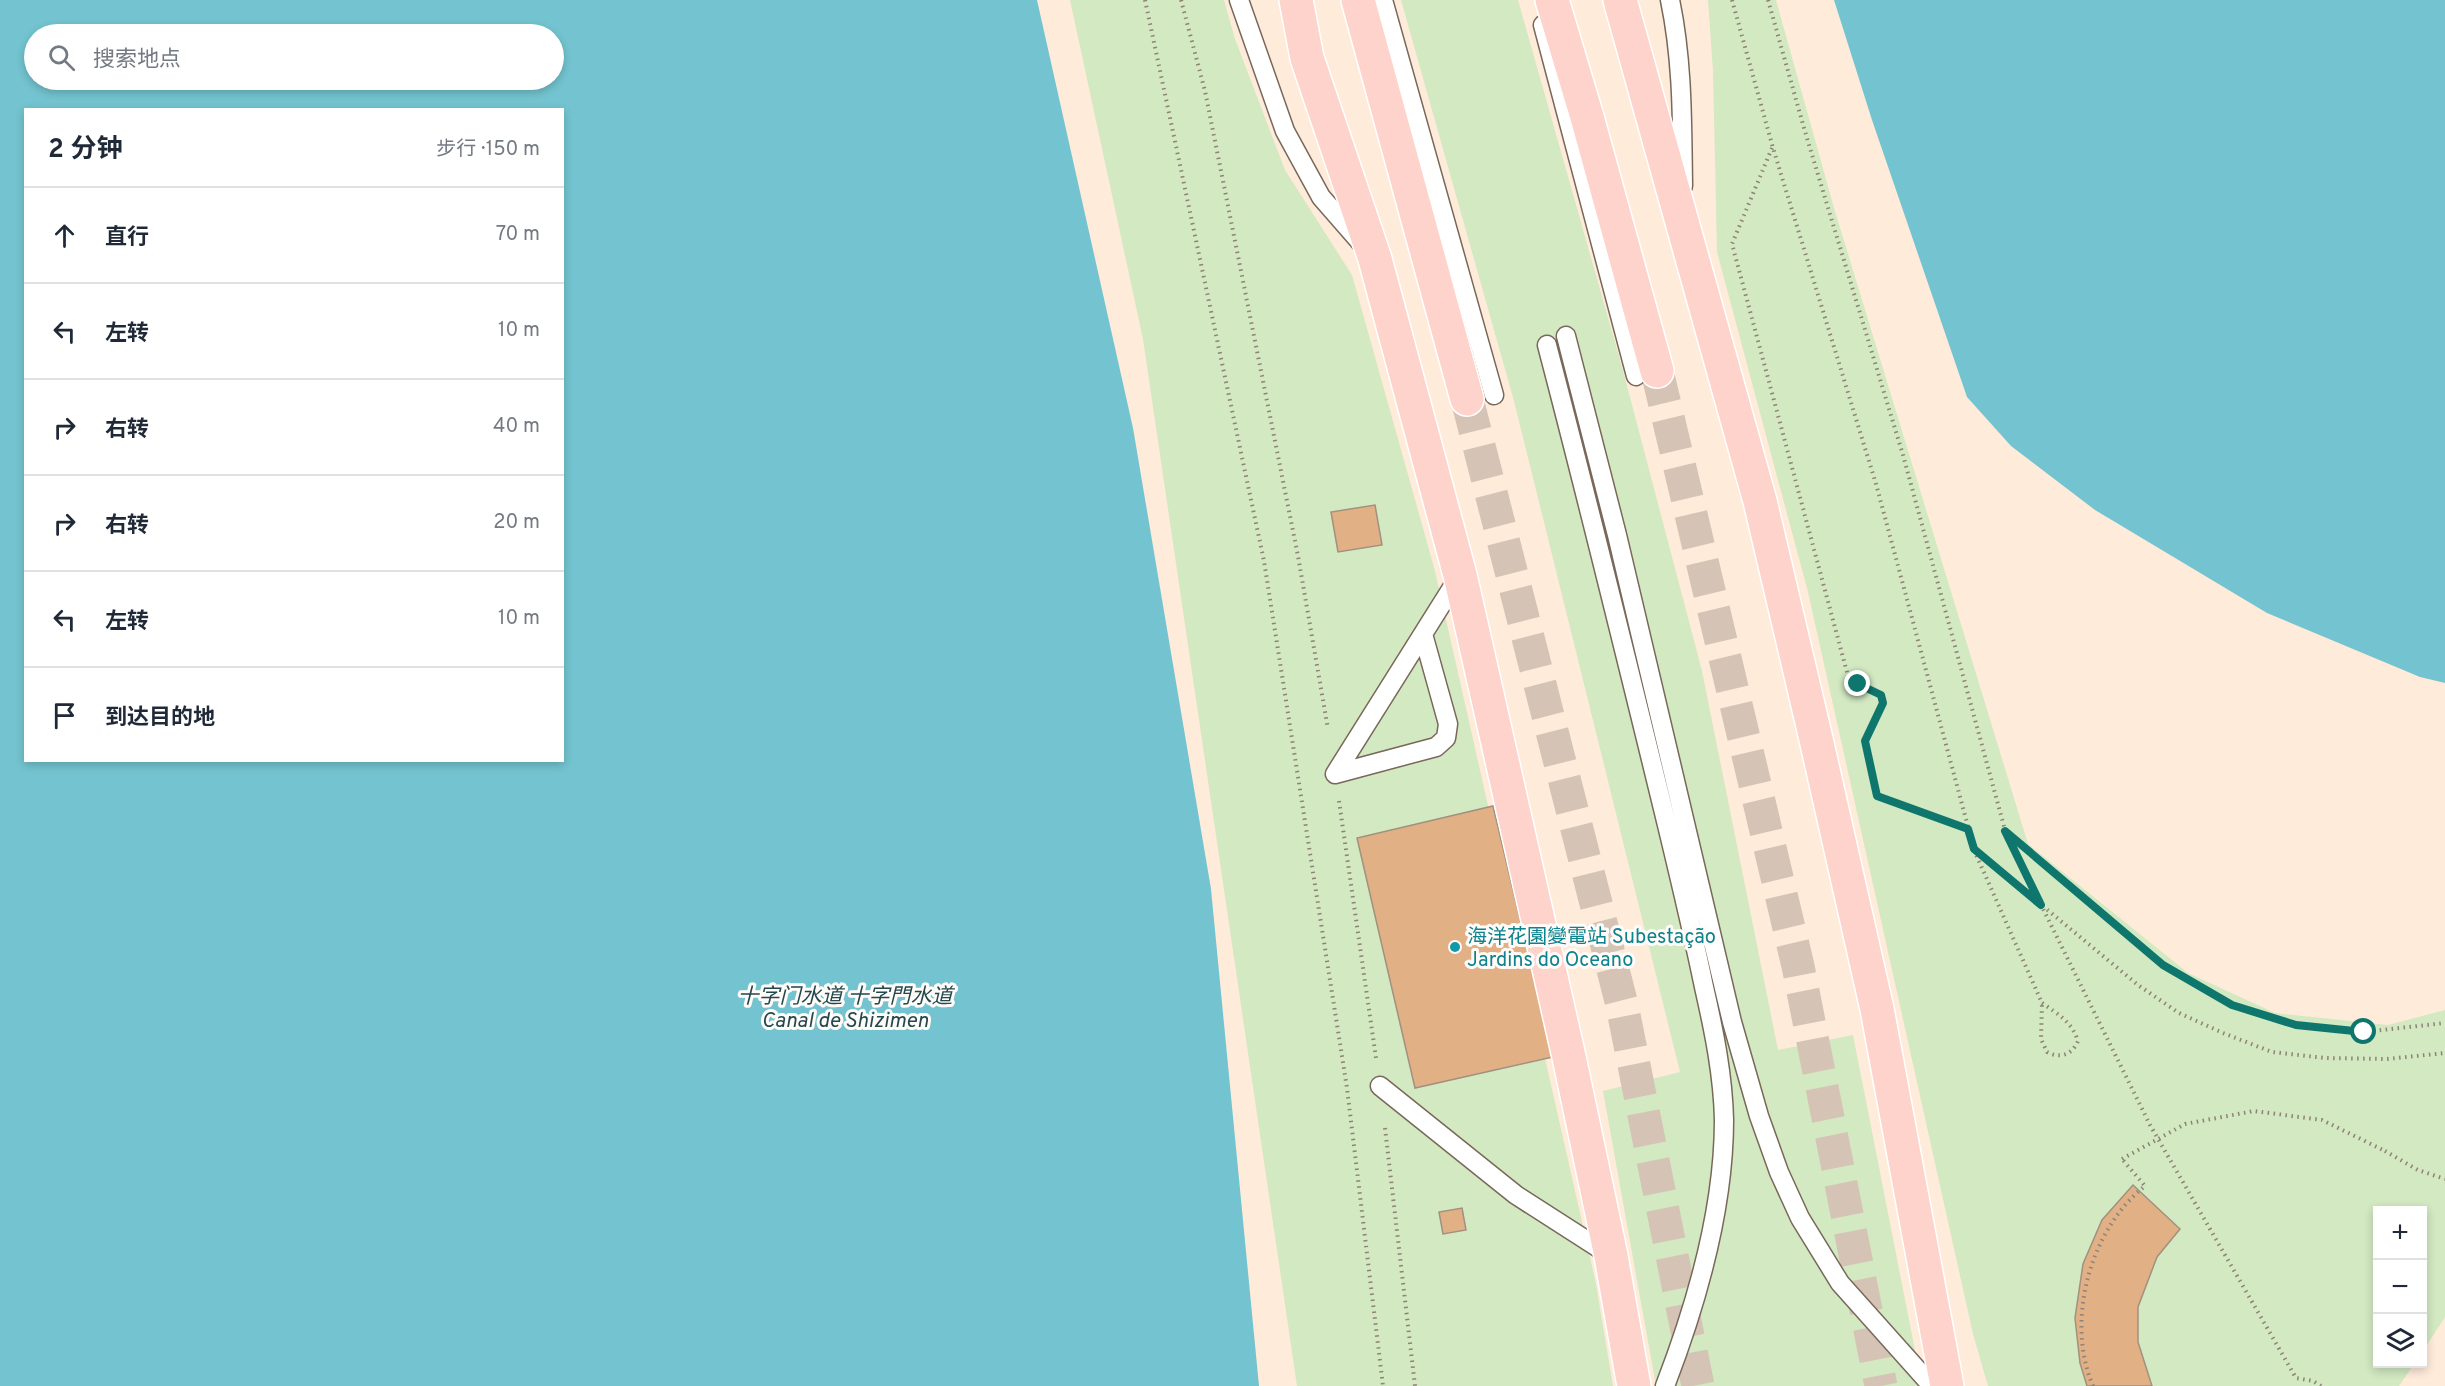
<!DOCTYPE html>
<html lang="zh">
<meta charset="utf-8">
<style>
body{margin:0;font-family:Overpass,"Noto Sans SC",sans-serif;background:#f6f6f7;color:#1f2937}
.controls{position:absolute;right:18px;bottom:18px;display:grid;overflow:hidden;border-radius:0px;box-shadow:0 3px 9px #0003}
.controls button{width:54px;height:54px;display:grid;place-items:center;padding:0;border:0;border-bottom:2px solid #e0e1e3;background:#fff;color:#1f2937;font:30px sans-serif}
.stop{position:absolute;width:18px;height:18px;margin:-14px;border:4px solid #0f766e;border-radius:50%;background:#fff}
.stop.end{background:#0f766e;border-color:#fff;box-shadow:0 2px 6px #0008}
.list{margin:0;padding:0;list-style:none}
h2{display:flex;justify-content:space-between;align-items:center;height:78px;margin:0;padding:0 24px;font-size:26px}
h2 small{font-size:20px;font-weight:400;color:#747a83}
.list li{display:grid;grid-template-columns:39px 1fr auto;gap:18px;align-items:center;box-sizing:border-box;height:96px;padding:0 24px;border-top:2px solid #e0e1e3}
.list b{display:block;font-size:22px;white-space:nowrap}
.list em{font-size:20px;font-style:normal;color:#747a83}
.icon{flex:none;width:33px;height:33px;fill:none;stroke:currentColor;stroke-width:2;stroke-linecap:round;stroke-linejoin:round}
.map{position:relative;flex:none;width:2445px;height:1386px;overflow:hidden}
.search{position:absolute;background:#fff;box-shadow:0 3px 9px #0003;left:24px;top:24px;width:540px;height:66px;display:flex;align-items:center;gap:15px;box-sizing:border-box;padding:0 21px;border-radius:33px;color:#747a83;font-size:22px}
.panel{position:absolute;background:#fff;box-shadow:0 3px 9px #0003;left:24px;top:108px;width:540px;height:654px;border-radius:0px}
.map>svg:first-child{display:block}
</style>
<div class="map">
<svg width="2445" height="1386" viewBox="0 0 2445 1386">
<rect width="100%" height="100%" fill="#feebda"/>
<path fill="#d2e9c2" d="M 1070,0 L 1224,0 L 1235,39 L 1285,170 L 1352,275 L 1435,571 L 1596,1284 L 1613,1386 L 1297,1386 L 1143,339 Z
M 1401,0 L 1518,0 L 1622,367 L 1702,671 L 1778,1050 L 1853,1035 L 1922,1386 L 1656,1386 L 1603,1091 L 1680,1072 L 1514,401 Z
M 1708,0 L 1776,0 L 1834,208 L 2028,844 L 2188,973 L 2275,1013 L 2388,1025 L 2445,1010 L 2445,1317 L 2423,1351 L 2422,1210 L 2378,1210 L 2378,1364 L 2414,1364 L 2399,1386 L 1988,1386 L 1973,1334 L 1808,592 L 1717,252 L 1713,71 Z"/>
<path fill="#73c4d0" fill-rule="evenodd" d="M 0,0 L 1037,0 L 1133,428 L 1211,889 L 1259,1386 L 0,1386 ZM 554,34 L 554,80 L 34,80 L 34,34 ZM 26,110 L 562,110 L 562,760 L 26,760 Z
M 1834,0 L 2445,0 L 2445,683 L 2420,677 L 2267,613 L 2095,510 L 2011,446 L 1967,397 L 1872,120 Z"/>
<path fill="#e1b185" stroke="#a29080" stroke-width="1.5" d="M 1375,505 L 1382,545 L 1338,552 L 1331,512 Z
M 1493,806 L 1553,1057 L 1415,1088 L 1357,838 Z
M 2133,1185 L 2180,1229 L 2157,1257 L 2138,1307 L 2138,1342 L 2152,1386 L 2087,1386 L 2080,1363 L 2075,1318 L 2083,1264 L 2102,1220 Z
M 1462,1208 L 1466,1230 L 1443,1234 L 1439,1212 Z"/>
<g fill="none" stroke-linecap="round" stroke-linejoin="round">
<path stroke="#d5c4b5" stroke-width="33" stroke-dasharray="33 16" stroke-linecap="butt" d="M 1657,371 L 1798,966 L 1881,1386
M 1467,399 L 1622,1005 L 1698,1386"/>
<defs>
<path id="lane" d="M 1239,0 L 1285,131 L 1321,197 L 1362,244
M 1383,0 L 1494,395
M 1670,0 C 1683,62 1682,124 1683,186
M 1543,25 L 1636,376
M 1566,336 L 1617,535 L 1732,1022 L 1759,1116 L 1779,1172 L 1800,1218 L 1840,1283 L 1932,1386
M 1547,345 C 1589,505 1628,665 1667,825 C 1680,879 1693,933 1704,987 C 1714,1031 1723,1075 1724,1120 C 1724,1210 1697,1303 1665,1386
M 1335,774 L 1460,575
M 1335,774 L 1436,747 L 1446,738 L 1448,724 L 1423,634
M 1380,1086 L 1516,1195 L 1611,1256"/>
<path id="primary" d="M 1296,0 L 1307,58 L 1375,259 L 1460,575 L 1569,1057 L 1611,1256 L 1634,1386
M 1358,0 L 1467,399
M 1552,0 L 1587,117 L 1657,371
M 1620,0 L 1760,501 L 1816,739 L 1877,1009 L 1947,1386"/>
</defs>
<use href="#lane" stroke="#79685a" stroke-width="21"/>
<use href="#primary" stroke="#fff" stroke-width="36"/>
<path stroke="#8f8277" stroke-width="4" stroke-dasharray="1.5 4.5" stroke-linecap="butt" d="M 1145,0 L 1264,561 L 1347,1088 L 1383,1386
M 1181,0 L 1205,91 L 1298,556 L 1328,729
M 1732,0 L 1773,148 L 1876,484 L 1974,849 L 2138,985 L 2179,1013 L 2223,1033 L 2272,1052 L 2325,1058 L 2387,1059 L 2445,1053
M 1768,0 L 1806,135 L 1903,455 L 2005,830 L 2163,965 L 2232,1005 L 2296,1025 L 2364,1032 L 2445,1023
M 1772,148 L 1732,244 L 1848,676 L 1881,695 L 1883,703 L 1865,741 L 1877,796 L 1968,829
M 1339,801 L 1376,1058
M 2006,834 L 2150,1125 L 2296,1378 L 2313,1381 L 2321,1386
M 1974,850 L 2042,1003
M 2042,1003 C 2058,1014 2072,1022 2078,1041 C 2072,1055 2060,1059 2047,1052 L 2041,1039 Z
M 1385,1128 L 1415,1386
M 2385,1151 L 2418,1170 L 2445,1179
M 2093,1386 C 2065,1321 2090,1229 2145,1186 L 2122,1159"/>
<use href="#lane" stroke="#fff" stroke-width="18"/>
<use href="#primary" stroke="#fdd3cc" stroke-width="33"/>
<path stroke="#8f8277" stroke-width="4" stroke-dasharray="1.5 4.5" stroke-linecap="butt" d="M 2122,1159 L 2185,1124 L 2254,1111 L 2322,1120 L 2385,1151"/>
</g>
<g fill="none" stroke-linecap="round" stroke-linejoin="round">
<path stroke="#0f766e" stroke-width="8" d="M 1858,684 L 1881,695 L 1883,703 L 1865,741 L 1877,796 L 1968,829 L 1974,849 L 2041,905 L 2005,831 L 2163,965 L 2232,1005 L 2296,1025 L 2364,1032"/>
</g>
<circle fill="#0f9aa8" stroke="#fffbf8" stroke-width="2" cx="1455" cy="947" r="6"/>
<g text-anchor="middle" stroke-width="6" stroke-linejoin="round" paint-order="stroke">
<g font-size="20" fill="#0d838f" stroke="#fffbf8" text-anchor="start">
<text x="1467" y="943">海洋花園變電站 Subestação<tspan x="1467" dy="23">Jardins do Oceano</tspan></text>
</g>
<g font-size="21" font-style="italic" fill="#23494f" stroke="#fffbf8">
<text x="845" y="1003">十字门水道 十字門水道<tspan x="845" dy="24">Canal de Shizimen</tspan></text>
</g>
</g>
</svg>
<div class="controls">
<button>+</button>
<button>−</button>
<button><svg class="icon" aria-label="layers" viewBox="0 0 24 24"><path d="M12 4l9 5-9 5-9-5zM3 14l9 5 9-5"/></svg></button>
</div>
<div class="stop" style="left:2364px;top:1032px"></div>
<div class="stop end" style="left:1858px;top:684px"></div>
<div class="search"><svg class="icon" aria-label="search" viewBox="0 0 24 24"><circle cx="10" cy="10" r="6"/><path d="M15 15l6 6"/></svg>搜索地点</div>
<section class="panel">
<h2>2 分钟<small>步行 · 150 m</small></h2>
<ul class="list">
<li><svg class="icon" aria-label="ahead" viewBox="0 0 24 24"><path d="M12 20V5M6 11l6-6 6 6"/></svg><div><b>直行</b></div><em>70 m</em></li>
<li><svg class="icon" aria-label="left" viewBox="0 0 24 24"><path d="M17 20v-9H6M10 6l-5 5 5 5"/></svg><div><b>左转</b></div><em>10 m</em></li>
<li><svg class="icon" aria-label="right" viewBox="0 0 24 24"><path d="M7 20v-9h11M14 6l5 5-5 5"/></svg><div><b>右转</b></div><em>40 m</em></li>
<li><svg class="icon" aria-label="right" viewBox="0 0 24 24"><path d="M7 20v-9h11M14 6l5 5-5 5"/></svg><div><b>右转</b></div><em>20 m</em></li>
<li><svg class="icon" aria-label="left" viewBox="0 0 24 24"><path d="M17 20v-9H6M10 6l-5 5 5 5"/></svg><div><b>左转</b></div><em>10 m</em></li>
<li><svg class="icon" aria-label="arrive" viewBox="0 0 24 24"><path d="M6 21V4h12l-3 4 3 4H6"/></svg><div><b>到达目的地</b></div></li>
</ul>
</section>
</div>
